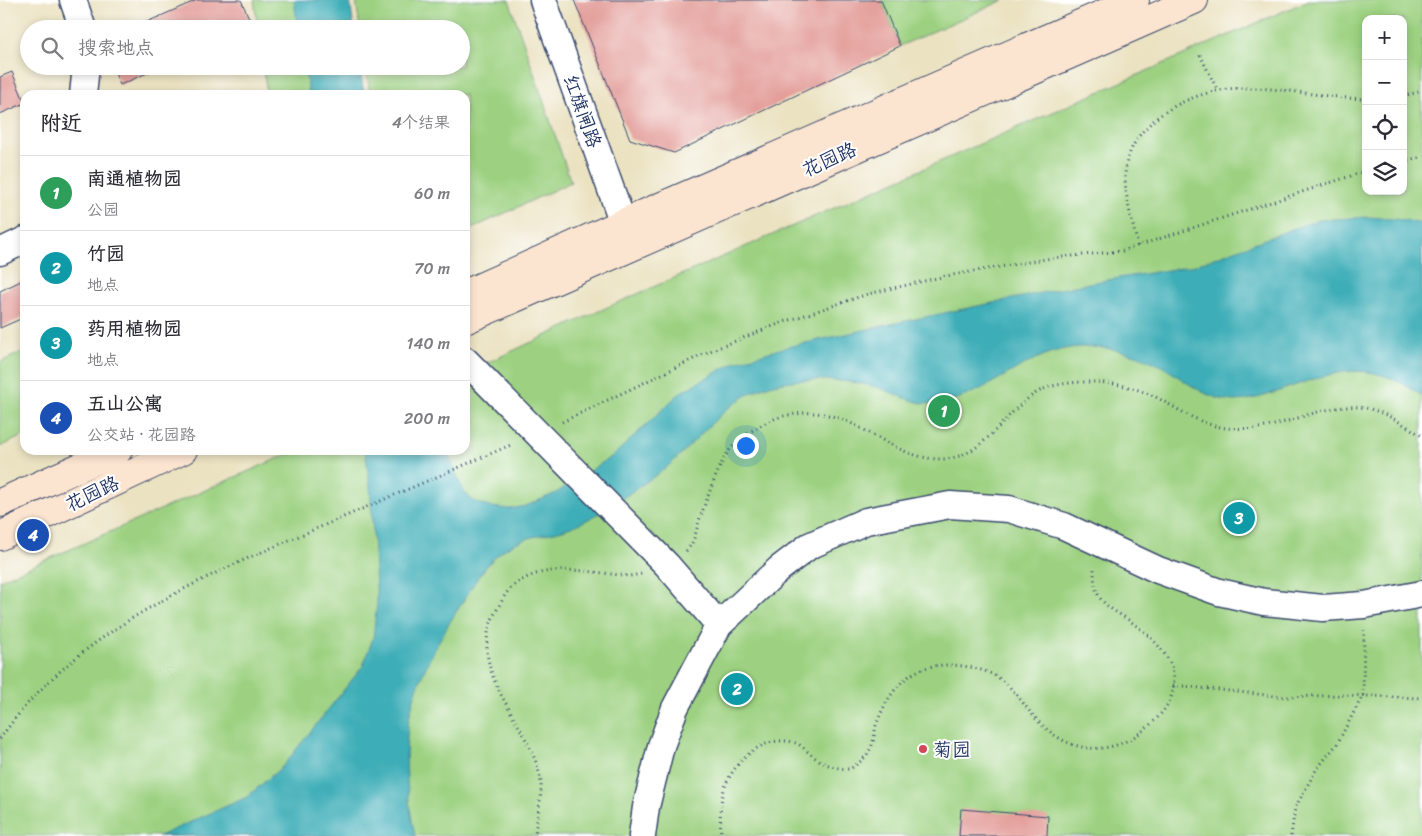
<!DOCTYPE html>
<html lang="zh">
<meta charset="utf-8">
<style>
body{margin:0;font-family:Sriracha,"LXGW WenKai TC",sans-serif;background:#f7f7f7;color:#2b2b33}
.controls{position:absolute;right:15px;top:15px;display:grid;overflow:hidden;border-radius:10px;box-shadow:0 2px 8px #0003}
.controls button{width:45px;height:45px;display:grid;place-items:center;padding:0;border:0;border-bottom:1px solid #e1e1e2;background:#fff;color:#2b2b33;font:25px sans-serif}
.you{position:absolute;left:745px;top:445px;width:18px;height:18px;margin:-12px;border:4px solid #fff;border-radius:50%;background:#1a73e8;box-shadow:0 0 0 8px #1a73e833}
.badge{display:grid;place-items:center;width:32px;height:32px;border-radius:50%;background:#d1495b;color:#fff;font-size:16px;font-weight:700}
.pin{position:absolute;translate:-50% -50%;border:2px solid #fff;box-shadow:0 1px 5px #0006}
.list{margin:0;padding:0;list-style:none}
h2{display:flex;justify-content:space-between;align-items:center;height:65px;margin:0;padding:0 20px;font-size:21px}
h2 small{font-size:16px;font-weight:400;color:#7c7c81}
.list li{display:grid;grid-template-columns:32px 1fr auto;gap:15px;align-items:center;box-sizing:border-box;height:75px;padding:0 20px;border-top:1px solid #e1e1e2}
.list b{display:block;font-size:19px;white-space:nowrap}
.list p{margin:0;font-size:16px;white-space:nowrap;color:#7c7c81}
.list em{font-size:16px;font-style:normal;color:#7c7c81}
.icon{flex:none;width:28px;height:28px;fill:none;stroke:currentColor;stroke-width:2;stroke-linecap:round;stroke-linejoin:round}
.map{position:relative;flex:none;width:1422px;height:836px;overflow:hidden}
.search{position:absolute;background:#fff;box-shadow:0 2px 8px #0003;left:20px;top:20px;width:450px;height:55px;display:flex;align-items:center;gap:12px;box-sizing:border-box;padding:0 18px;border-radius:28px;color:#7c7c81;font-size:19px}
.panel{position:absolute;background:#fff;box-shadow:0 2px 8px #0003;left:20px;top:90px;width:450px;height:365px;border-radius:15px}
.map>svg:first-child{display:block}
</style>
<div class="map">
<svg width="1422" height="836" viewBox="0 0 1422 836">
<rect width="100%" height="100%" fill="#fff"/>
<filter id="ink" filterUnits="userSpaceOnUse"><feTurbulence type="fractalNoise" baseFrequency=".02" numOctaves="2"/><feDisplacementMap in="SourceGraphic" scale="10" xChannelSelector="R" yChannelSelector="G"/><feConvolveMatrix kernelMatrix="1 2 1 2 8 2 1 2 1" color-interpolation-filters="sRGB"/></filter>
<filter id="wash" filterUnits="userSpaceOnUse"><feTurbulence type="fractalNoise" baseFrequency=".0096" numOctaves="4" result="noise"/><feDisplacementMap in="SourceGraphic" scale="20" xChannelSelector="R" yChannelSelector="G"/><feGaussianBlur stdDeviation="1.12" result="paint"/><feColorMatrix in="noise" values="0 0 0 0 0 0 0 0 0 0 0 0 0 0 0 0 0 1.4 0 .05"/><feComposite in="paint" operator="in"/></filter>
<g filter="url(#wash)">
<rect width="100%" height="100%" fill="#ebe2c1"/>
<path fill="#9dd181" stroke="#5c8070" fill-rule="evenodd" d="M 254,0 L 297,0 L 302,29 L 258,29 Z
M 356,0 L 509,0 L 571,182 L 465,232 L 465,95 L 370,95 L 366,66 L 461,66 L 461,29 L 360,29 Z
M 881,0 L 1004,0 L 900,46 Z
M 1309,0 L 1422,0 L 1422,836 L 0,836 L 0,580 L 297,450 L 465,450 L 465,373 L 610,306 ZM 1366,19 L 1403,19 L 1403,191 L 1366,191 Z
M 263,66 L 307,66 L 312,95 L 267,95 Z
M 25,351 L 25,435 L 0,447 L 0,362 Z"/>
<path fill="#3cadb7" stroke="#2c6e8a" d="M 294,0 L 350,0 L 354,29 L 298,29 Z
M 304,66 L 360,66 L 364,95 L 309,95 Z
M 1368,217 L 1405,220 L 1422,224 L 1422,396 C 1367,357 1337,371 1279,391 C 1265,396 1248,401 1234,401 C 1204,399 1187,381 1163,367 C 1138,353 1109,346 1080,347 C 1028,349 990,396 939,403 C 917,407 896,393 876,387 C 848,379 798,377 770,385 C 732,396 705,432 677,458 C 666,469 652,478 640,486 C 619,501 595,518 571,527 C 551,535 527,535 508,547 C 488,559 474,583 462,603 C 441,635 420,672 411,710 C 402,749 407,797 415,836 L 159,836 L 247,797 L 283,766 L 363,666 L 373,638 L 377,603 L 370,485 L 365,450 L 433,450 L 439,454 L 449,456 L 463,490 L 473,501 L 491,507 L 509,509 L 526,506 L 556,493 L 614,455 L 681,392 L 735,362 L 783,348 L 891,324 L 1089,283 L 1192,266 L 1303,225 L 1319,220 Z"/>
<g id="blocks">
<path fill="#e39d99" d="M 197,0 L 241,0 L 253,27 L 248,29 L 131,29 Z
M 574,0 L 881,0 L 900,46 L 674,153 L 630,139 Z
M 112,66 L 163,66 L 120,85 Z
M 12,72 L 25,103 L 0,114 L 0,77 Z
M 25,279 L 25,317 L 0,328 L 0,291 Z
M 961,809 L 1048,816 L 1047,836 L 959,836 Z"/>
</g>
</g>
<g filter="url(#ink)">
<use href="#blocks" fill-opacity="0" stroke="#3a4a6d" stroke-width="1"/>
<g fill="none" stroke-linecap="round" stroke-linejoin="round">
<defs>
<path id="street" d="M 73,0 L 83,29
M 543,0 L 623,223
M 83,95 L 86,66
M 0,252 L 25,240
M 465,360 L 667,565 L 719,625
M 642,836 L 646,807 L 661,746 L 675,708 L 719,625 L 779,569 L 809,546 L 866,521 L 950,505 L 1009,509 L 1064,526 L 1158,570 L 1219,592 L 1264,602 L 1323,608 L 1364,605 L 1422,594"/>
<path id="secondary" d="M 465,294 L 623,223 L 1135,0
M 465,320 L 1194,0
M 0,503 L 118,450
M 0,536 L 183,450"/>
</defs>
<use href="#street" stroke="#3a4a6d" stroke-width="29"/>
<use href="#secondary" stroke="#3a4a6d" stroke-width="30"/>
<path stroke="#3a4a6d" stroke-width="3" stroke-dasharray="1 4" stroke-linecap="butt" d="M 1200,55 L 1217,89
M 1403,96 L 1422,91
M 1403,161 L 1422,157
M 1138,246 C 1133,224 1126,202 1125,179 C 1124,122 1192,89 1241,88 C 1283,87 1324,98 1366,99
M 562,422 L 710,351 L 781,323 L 868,294 L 946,276 L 1052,258 L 1122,251 L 1366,171
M 686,551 C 696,541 696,528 701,515 C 708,496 716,473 726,455 C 736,439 758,426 774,419 C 781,416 789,415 796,414 C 853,404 889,461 943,459 C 993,457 1009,394 1057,385 C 1092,378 1132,383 1163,401 C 1183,412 1202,425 1226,428 C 1239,429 1258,429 1270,426 C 1300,419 1327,405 1359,407 C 1381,409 1403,424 1422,436
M 1173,685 L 1285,697 L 1342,695 L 1422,698
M 0,739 C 75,628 214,572 332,522 C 392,496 453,470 513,444
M 535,836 C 536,821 542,797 541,783 C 533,721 458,671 499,606 C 502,601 505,594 509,590 C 539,559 592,573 630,576 L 642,574
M 721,836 C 720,819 719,803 725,787 C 735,759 766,733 796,743 C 803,746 808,753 814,757 C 825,765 837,769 850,769 C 857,764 865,759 869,751 C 874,744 874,734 876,726 C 885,699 903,671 933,666 C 953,663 982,667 999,678 C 1016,690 1025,708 1040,723 C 1075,758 1118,756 1153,722 C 1167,709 1177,693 1173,673 C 1169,652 1147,633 1130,621 C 1119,613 1102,606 1097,592 C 1094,585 1094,574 1094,566
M 1291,836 L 1295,808 L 1316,770 L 1337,744 L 1363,695 L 1364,630"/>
<use href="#street" stroke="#fff" stroke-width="26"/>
<use href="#secondary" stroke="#fce5d0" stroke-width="28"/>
</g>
</g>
<circle fill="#d1495b" stroke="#fff" stroke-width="2" cx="923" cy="749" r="5"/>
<g text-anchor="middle" stroke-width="4" stroke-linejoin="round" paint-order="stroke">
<g font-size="19" fill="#1b2f5e" stroke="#fff">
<text transform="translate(583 111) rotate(70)" y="7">红旗闸路</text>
<text transform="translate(829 159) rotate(-24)" y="7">花园路</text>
<text transform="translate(92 493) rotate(-25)" y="7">花园路</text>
</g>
<g font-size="19" fill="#1b2f5e" stroke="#fff" text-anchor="start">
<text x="933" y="756">菊园</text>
</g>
</g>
</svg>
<div class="controls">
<button>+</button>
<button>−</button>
<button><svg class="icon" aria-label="locate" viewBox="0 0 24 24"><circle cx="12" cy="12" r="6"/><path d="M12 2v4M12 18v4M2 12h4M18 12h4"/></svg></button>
<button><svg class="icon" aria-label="layers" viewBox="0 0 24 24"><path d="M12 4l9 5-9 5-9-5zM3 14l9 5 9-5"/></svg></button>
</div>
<div class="you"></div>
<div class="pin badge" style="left:944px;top:411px;background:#2e9e5b">1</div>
<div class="pin badge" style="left:737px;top:689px;background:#0f9aa8">2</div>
<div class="pin badge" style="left:1239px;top:518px;background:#0f9aa8">3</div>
<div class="pin badge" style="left:33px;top:535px;background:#1a4fb4">4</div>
<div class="search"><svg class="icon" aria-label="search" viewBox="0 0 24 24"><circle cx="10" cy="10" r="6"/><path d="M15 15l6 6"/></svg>搜索地点</div>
<section class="panel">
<h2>附近<small>4个结果</small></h2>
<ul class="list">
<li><span class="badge" style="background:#2e9e5b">1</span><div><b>南通植物园</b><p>公园</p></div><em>60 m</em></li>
<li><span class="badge" style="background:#0f9aa8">2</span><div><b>竹园</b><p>地点</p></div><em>70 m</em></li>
<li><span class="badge" style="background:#0f9aa8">3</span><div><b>药用植物园</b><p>地点</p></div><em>140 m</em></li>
<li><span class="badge" style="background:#1a4fb4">4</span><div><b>五山公寓</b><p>公交站 · 花园路</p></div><em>200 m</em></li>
</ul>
</section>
</div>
